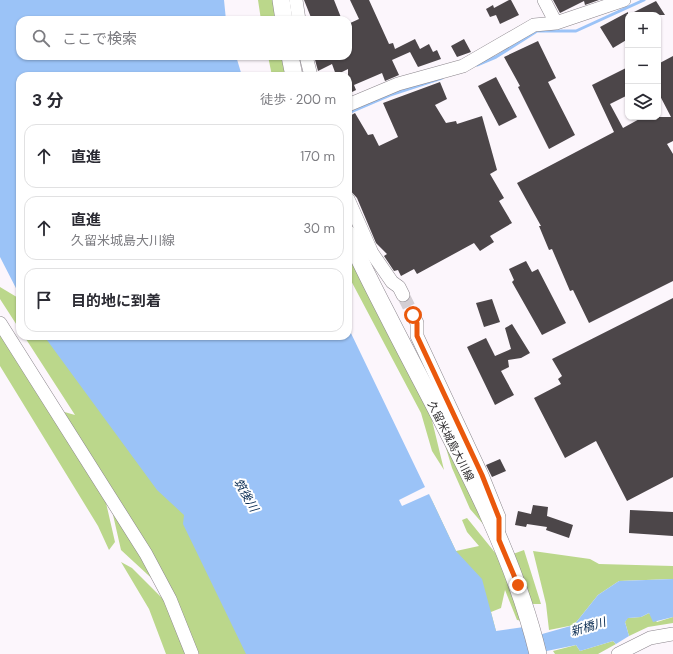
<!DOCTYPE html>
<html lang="ja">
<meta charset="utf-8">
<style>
body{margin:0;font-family:"DM Sans","Noto Sans JP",sans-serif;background:#f2f2f3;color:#2b2b33}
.controls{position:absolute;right:12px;top:12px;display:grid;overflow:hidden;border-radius:8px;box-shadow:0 1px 3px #0004}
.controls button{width:36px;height:36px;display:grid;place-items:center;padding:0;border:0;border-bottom:1px solid #e1e1e2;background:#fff;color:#2b2b33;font:20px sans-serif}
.stop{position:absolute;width:12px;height:12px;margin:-9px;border:3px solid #ea580c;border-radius:50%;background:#fff}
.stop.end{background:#ea580c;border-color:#fff;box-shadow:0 1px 4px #0008}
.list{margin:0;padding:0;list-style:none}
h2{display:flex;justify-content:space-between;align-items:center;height:52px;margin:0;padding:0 16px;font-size:17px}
h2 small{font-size:13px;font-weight:400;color:#7c7c81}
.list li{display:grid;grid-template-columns:26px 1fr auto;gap:12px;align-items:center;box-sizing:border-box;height:64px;margin:0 8px 8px;padding:0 8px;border:1px solid #e1e1e2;border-radius:12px}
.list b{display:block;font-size:15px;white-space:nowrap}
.list p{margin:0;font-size:13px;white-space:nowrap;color:#7c7c81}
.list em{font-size:13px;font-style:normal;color:#7c7c81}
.icon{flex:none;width:22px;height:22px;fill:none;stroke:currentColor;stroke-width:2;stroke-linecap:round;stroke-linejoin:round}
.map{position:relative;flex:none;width:673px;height:654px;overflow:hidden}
.search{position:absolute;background:#fff;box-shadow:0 1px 3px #0004;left:16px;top:16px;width:336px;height:44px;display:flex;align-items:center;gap:10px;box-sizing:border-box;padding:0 14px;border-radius:12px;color:#7c7c81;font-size:15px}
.panel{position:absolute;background:#fff;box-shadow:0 1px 3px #0004;left:16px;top:72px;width:336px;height:268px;border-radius:12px}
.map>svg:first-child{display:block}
</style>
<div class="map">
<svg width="673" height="654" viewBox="0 0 673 654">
<rect width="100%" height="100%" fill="#fcf6fc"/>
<path fill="#bbd78b" d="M 258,0 L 274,0 L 277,20 L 261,20 Z
M 268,56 L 284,56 L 288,76 L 272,76 Z
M 348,253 L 430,412 L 444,470 L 432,451 L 421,413 L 348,275 Z
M 0,287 L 20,299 L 20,330 L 0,299 Z
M 0,329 L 104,494 L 115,542 L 109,550 L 98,526 L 0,366 Z
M 24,336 L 51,336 L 182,506 L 253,654 L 196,654 L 61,411 L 75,415 Z
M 443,438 L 490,532 L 470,509 L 452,468 Z
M 429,494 L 456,551 L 479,546 L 467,532 L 462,520 L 467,518 L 501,560 L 524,621 L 517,620 L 505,590 L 501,608 L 491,612 L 496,631 L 489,638 Z
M 111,506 L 160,586 L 121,550 Z
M 524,550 L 541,604 L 532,604 L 513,554 Z
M 533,551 L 590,559 L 599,564 L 673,566 L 673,579 L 619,581 L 598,595 L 574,625 L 549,630 L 546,604 Z
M 121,562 L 132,568 L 166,602 L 187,654 L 166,654 L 149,609 Z
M 649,613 L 657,622 L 673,617 L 673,623 L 648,627 L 629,636 L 625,622 L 627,618 L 641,617 Z
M 613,641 L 616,644 L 598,654 L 555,654 L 553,651 L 576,645 L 580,651 Z"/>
<path fill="#9bc3f7" d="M 0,0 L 224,0 L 226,20 L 20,20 L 20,56 L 236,56 L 242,76 L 20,76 L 20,296 L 0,257 Z
M 348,327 L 425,487 L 399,500 L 402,506 L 429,494 L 456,551 L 482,579 L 496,631 L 524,627 L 528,638 L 574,625 L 598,595 L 619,581 L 673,579 L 673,617 L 653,622 L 649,613 L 641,617 L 628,618 L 625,622 L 629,636 L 616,644 L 613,641 L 580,651 L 576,645 L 532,654 L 246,654 L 183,524 L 184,515 L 157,490 L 44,336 L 348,336 Z"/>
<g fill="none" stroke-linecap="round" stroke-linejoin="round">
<path stroke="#9bc3f7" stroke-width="3" d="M 477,65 L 496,57 L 537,31 L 576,31 L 644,0
M 348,113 L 390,95 L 442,78"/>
</g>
<path fill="#4c4649" d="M 304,0 L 334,0 L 342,20 L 312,20 Z
M 350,0 L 369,0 L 389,44 L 393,43 L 395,49 L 415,39 L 420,49 L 429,44 L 433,52 L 437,50 L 441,59 L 418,67 L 410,52 L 392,60 L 399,75 L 385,81 L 382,73 L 354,85 L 356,90 L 348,94 L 348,69 L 336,75 L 332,64 L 318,71 L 314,56 L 348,56 L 348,24 L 359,19 Z
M 509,0 L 511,0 L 519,15 L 500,24 L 496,15 L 490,17 L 486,9 L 493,5 L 494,8 Z
M 553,0 L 599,0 L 585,5 L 584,1 L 560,13 Z
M 656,1 L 665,15 L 628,15 Z
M 628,12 L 628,39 L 613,48 L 600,27 Z
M 464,39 L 471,52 L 457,57 L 451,46 Z
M 538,41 L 556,78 L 548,82 L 575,135 L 549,149 L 518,87 L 520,86 L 504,57 Z
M 673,56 L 673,141 L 667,144 L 673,154 L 673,281 L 589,323 L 573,290 L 570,291 L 552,249 L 549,250 L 539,226 L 541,226 L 517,183 L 614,132 L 592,85 L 626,68 L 628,72 L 628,95 L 610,104 L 623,128 L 643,117 L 671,117 L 658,92 L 658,64 Z
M 496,77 L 517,117 L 499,126 L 478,86 Z
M 440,82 L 447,99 L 435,105 L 446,123 L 456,121 L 457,124 L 482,116 L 497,170 L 490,174 L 504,198 L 499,201 L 512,223 L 490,236 L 494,242 L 480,251 L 474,243 L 417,274 L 414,269 L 401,276 L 398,270 L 394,271 L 384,256 L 387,254 L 376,243 L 357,198 L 348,188 L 348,139 L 352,137 L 348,128 L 348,117 L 355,113 L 368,135 L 373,134 L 379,146 L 398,137 L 383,103 Z
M 526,261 L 532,272 L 538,269 L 566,323 L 542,335 L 512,282 L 514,280 L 509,269 Z
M 673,298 L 673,477 L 627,501 L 596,441 L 565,458 L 534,398 L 561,384 L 558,379 L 562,376 L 552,359 Z
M 492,299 L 500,322 L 484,327 L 476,303 Z
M 512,324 L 530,353 L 521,358 L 508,360 L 509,367 L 501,371 L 514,395 L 495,405 L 467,347 L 486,338 L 495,356 L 511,349 L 505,328 Z
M 500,459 L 506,471 L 492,477 L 486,465 Z
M 533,505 L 548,507 L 547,516 L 573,525 L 569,538 L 546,530 L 547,527 L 527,524 L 526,527 L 515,525 L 518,511 L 531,514 Z
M 630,510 L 673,512 L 673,536 L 629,533 Z"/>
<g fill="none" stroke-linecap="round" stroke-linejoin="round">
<path stroke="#d3ced3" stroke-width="13" stroke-dasharray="13 6" stroke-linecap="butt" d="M 403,295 L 413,315"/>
<defs>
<path id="minor" d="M 296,0 L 299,20
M 544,0 L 556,23
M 306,56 L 311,76
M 348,105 L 398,84 L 463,66 L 534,25 L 556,23 L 624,0
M 348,199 L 372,253 L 392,282 L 399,287 L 403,295
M 413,315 L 417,323 L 417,336 L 482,475 L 499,517 L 499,530
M 0,323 L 146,554 L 170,599 L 192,654
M 618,654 L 650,638 L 673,634"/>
<path id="major" d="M 281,0 L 284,20
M 290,56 L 294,76
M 348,234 C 360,262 374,289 388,316 C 442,423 510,537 538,654"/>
</defs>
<use href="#minor" stroke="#8b868c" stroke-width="14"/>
<use href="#major" stroke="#8b868c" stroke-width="18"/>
<use href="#minor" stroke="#fff" stroke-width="13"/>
<use href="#major" stroke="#fff" stroke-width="17"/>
</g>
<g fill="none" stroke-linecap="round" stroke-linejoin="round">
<path stroke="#ea580c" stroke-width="5" d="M 413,315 L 417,323 L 417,336 L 482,475 L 499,518 L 499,540 L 518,585"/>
</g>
<g text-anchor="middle" stroke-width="4" stroke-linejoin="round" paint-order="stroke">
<g font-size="11" fill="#2f2d2f" stroke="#fff">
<text transform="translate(451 441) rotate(63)" y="4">久留米城島大川線</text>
</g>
<g font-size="12" font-style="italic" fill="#062950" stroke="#fff">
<text transform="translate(246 495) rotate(60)" y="4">筑後川</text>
<text transform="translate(588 627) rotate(-17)" y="4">新橋川</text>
</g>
</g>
</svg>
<div class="controls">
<button>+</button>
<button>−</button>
<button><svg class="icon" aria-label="layers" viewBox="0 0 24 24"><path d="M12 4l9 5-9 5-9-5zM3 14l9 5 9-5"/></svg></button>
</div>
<div class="stop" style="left:413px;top:315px"></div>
<div class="stop end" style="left:518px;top:585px"></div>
<div class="search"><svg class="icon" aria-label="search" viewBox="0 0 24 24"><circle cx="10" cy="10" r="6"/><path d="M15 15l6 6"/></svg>ここで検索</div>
<section class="panel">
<h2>3 分<small>徒歩 · 200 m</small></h2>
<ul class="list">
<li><svg class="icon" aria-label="ahead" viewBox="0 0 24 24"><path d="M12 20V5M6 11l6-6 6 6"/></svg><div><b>直進</b></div><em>170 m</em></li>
<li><svg class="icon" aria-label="ahead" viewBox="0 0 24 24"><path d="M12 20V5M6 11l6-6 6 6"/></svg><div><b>直進</b><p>久留米城島大川線</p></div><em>30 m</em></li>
<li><svg class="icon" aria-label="arrive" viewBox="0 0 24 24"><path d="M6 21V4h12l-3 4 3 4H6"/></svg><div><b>目的地に到着</b></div></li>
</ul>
</section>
</div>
